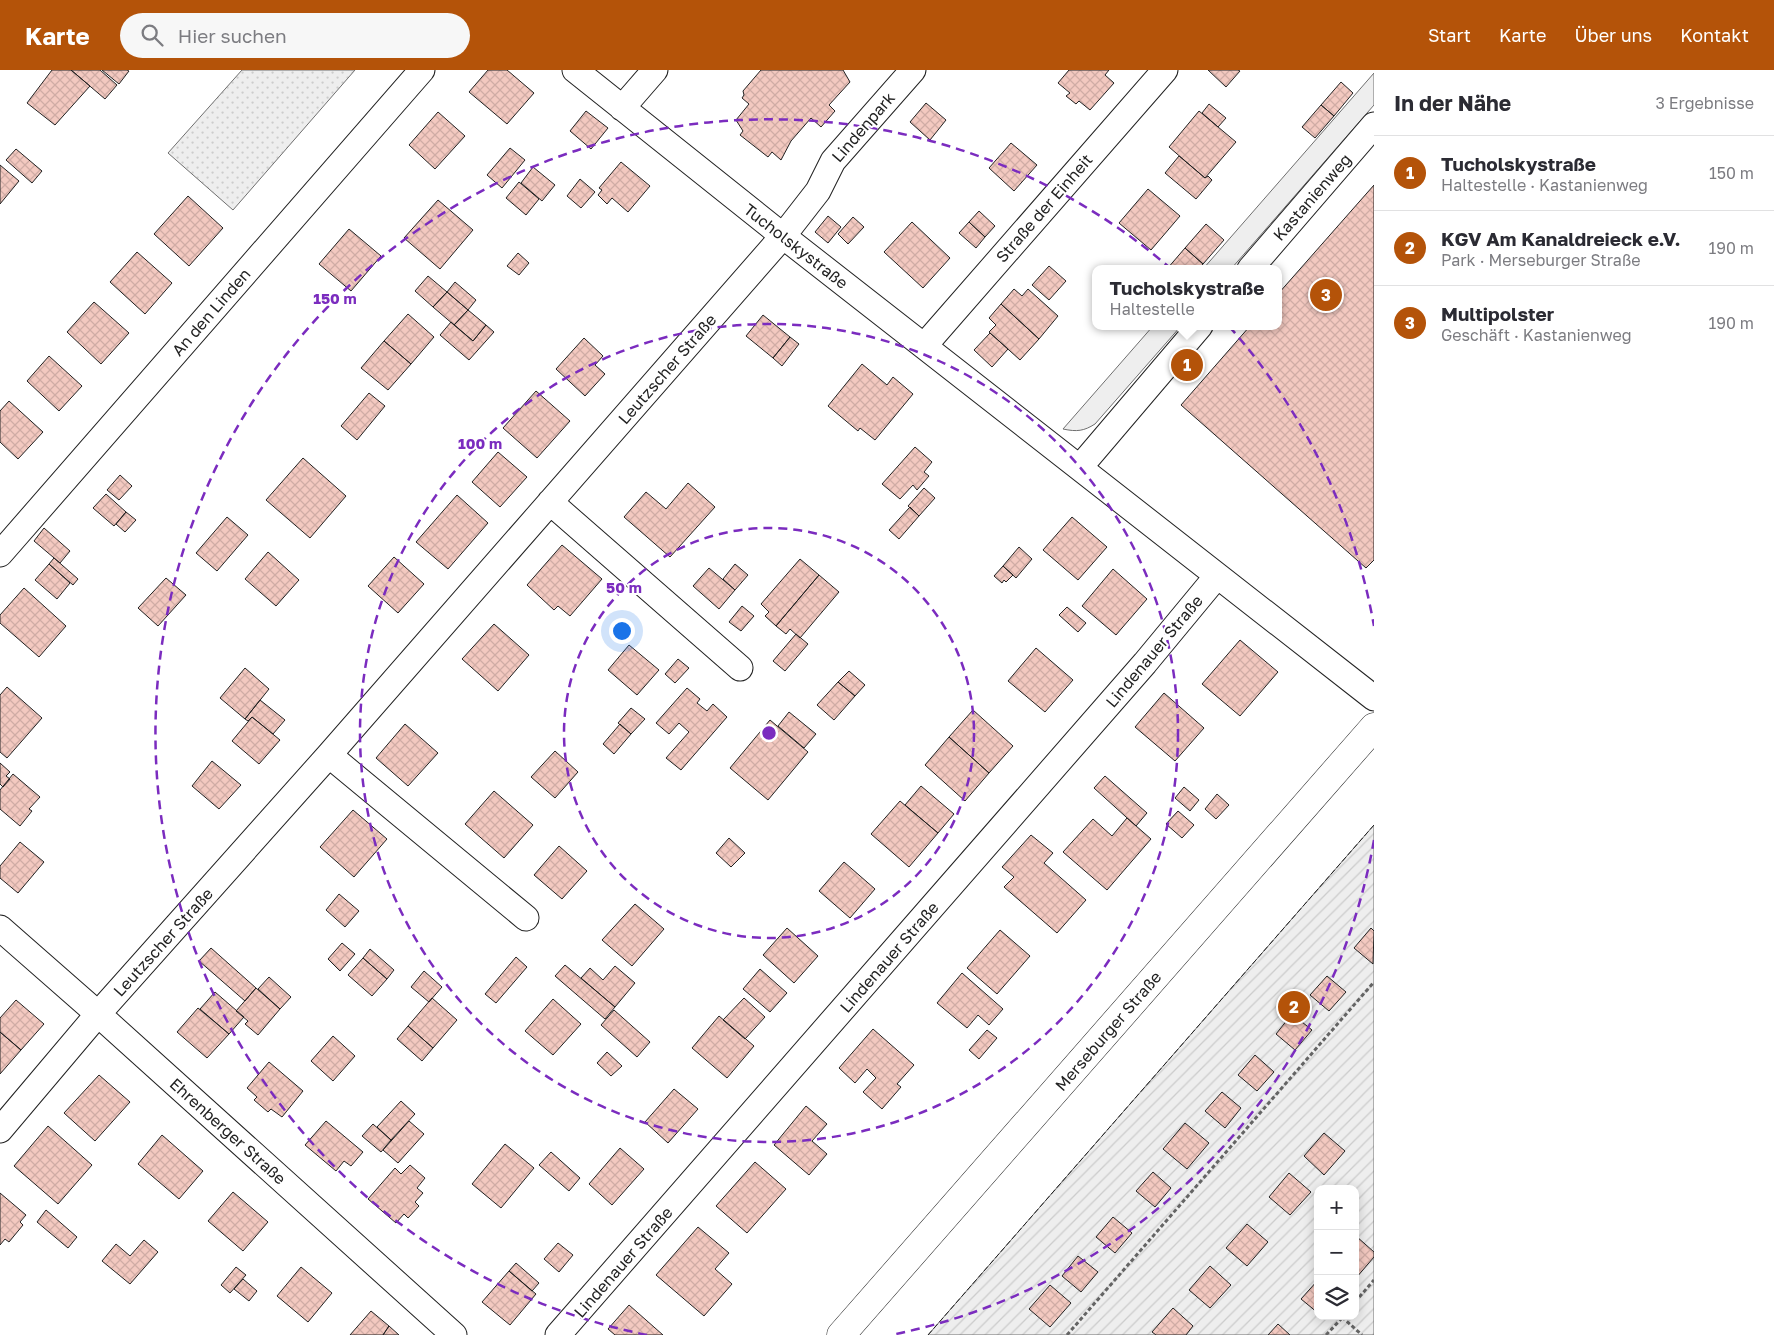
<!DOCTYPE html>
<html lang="de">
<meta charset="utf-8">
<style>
body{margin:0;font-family:"Golos Text",sans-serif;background:#f7f7f7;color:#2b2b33}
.controls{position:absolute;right:15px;bottom:15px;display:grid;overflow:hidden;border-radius:10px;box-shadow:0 2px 12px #0003}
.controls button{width:45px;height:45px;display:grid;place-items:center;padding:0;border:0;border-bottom:1px solid #e1e1e2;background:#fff;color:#2b2b33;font:25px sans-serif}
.you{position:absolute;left:621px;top:560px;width:18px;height:18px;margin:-12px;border:4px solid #fff;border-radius:50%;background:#1a73e8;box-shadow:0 0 0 8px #1a73e833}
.badge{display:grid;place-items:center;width:32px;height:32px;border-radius:50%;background:#b45309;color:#fff;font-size:16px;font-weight:700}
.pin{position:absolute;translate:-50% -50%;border:2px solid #fff;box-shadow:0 1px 5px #0006}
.popup{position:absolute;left:1092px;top:195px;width:190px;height:65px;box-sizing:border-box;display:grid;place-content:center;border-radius:10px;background:#fff;filter:drop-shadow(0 1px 4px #0005);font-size:16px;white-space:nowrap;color:#7c7c81}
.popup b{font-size:19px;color:#2b2b33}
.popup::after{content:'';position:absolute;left:50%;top:100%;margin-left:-10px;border:10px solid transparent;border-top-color:#fff}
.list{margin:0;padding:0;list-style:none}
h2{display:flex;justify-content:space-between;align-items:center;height:65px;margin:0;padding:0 20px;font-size:21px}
h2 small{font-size:16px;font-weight:400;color:#7c7c81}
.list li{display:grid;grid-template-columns:32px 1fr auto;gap:15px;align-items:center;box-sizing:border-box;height:75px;padding:0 20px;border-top:1px solid #e1e1e2}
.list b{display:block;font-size:19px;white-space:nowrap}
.list p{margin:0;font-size:16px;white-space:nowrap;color:#7c7c81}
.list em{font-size:16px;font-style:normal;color:#7c7c81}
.icon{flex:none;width:28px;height:28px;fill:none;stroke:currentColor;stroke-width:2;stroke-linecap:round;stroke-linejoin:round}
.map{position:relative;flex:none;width:1374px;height:1265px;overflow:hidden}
header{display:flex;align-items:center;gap:30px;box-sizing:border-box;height:70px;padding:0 25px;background:#b45309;color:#fff}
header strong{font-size:24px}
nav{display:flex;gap:28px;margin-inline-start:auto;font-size:18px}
.search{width:350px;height:45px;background:#f7f7f7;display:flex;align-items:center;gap:12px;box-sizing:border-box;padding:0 18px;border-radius:28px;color:#7c7c81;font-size:19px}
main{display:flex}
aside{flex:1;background:#fff}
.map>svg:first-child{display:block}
</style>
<header>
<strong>Karte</strong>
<div class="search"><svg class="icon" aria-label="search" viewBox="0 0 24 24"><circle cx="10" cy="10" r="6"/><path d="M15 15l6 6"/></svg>Hier suchen</div>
<nav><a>Start</a><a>Karte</a><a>Über uns</a><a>Kontakt</a></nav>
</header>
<main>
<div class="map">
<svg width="1374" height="1265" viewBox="0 0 1374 1265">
<defs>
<pattern id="park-dots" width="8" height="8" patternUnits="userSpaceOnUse" patternTransform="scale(1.25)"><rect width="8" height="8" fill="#eee"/><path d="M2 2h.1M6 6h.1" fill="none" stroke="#ccc" stroke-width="1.8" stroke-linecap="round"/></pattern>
<pattern id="garden-furrows" width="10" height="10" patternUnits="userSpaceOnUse" patternTransform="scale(1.25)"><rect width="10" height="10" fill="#eee"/><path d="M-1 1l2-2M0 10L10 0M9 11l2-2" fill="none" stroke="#ccc"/></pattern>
<pattern id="building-cross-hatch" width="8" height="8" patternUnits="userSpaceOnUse" patternTransform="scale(1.25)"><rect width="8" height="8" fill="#f3c9c0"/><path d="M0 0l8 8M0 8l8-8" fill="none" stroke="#d0aca5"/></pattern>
</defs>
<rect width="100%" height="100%" fill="#fff"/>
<path fill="#eee" stroke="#6f6f6f" d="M 1374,3 L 1374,35 L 1231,199 L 1203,199 Z
M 1153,256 L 1181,256 L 1095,354 C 1084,361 1077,362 1063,359 Z"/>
<path fill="url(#park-dots)" stroke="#6f6f6f" d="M 242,0 L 355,0 L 233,140 L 168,83 Z"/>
<path fill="url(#garden-furrows)" stroke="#6f6f6f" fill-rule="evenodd" d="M 1374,755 L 1374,1265 L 928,1265 ZM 1318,1119 L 1355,1119 L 1355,1246 L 1318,1246 Z"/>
<path fill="url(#building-cross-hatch)" stroke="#222" d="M 52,0 L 71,0 L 90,16 L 55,55 L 27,33 Z
M 71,0 L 100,0 L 117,15 L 105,29 Z
M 102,0 L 127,0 L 129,1 L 119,14 Z
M 488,0 L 507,0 L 534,23 L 507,54 L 469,22 Z
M 761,0 L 843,0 L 850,12 L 829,35 L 835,41 L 821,57 L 811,48 L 791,71 L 781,90 L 772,82 L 768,87 L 740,65 L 743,61 L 736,50 L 749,34 L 742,28 L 744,25 L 743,21 Z
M 1069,0 L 1109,0 L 1105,5 L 1114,13 L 1090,40 L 1079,31 L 1076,34 L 1066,26 L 1070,23 L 1058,13 Z
M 1208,0 L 1238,0 L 1240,1 L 1226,17 Z
M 1341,12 L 1353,23 L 1334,46 L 1321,35 Z
M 926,33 L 946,50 L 930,70 L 910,52 Z
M 1209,34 L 1226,48 L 1218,57 L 1202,43 Z
M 1321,35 L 1334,46 L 1315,68 L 1302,57 Z
M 586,41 L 608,58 L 591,79 L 570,61 Z
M 1199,41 L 1236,72 L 1205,108 L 1169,77 Z
M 438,42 L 465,66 L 435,99 L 409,75 Z
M 1011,73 L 1037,95 L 1014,121 L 989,98 Z
M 510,78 L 525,90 L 502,118 L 487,105 Z
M 16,79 L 42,101 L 32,113 L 6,90 Z
M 1179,86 L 1205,108 L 1208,106 L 1212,110 L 1196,129 L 1165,103 Z
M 621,92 L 650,116 L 628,142 L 612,128 L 607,134 L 598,125 L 602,120 L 599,118 Z
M 0,95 L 19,111 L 0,134 Z
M 533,97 L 555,115 L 542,131 L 521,113 Z
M 580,109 L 595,122 L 581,138 L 567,126 Z
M 519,112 L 539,129 L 526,145 L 506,128 Z
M 1374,115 L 1374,490 L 1366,498 L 1181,335 L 1250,256 L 1278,256 L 1278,224 Z
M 1148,119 L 1180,146 L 1151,180 L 1119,153 Z
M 188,126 L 223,158 L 189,196 L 154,164 Z
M 438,130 L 473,160 L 440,199 L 404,168 Z
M 979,141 L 995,156 L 985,167 L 969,152 Z
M 828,146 L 841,157 L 828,173 L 815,162 Z
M 853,147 L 864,157 L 848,174 L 838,164 Z
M 912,152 L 950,188 L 923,218 L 884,182 Z
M 969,152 L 985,167 L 976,178 L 959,163 Z
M 1206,154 L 1224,170 L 1203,194 L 1185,178 Z
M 349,159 L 381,186 L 351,221 L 319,194 Z
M 1185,178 L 1203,194 L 1199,199 L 1167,199 Z
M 137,182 L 172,213 L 145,244 L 110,212 Z
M 518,183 L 529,193 L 519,205 L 507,196 Z
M 1049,196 L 1066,211 L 1049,230 L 1032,215 Z
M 428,206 L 447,222 L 433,237 L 415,221 Z
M 455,212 L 476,230 L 468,240 L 447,222 Z
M 1014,219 L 1022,226 L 1028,219 L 1058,246 L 1039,269 L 1001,234 Z
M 447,222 L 468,240 L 454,255 L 433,237 Z
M 94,232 L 129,263 L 101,294 L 67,262 Z
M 1001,234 L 1039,269 L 1020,290 L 989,262 L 996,255 L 989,248 Z
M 468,240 L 486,255 L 473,271 L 454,255 Z
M 408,244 L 434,267 L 411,294 L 384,271 Z
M 763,245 L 790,267 L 773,288 L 746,266 Z
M 451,252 L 473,271 L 486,255 L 494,262 L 469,290 L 440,265 Z
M 990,263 L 1008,279 L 992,297 L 974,280 Z
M 790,267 L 799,274 L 782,296 L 773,288 Z
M 584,268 L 603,286 L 595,295 L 605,304 L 585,326 L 556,299 Z
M 384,271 L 411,294 L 388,320 L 361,298 Z
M 49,286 L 82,316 L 59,341 L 27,311 Z
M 862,294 L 887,315 L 893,307 L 913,324 L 875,370 L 860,358 L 858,361 L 828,336 Z
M 536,321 L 570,351 L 537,388 L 503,358 Z
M 369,323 L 385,336 L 357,370 L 341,356 Z
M 9,331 L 43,362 L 18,389 L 0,372 L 0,341 Z
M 915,377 L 932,392 L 924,402 L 929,406 L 917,420 L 913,415 L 900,429 L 882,414 Z
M 498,382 L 527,407 L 500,437 L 472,412 Z
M 303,388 L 346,426 L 310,468 L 266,430 Z
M 120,405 L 132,416 L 119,430 L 107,420 Z
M 688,413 L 715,437 L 670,487 L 624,447 L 646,422 L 666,439 Z
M 924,418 L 935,428 L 919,446 L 908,436 Z
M 106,424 L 126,442 L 114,456 L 93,438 Z
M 457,425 L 488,453 L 448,499 L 416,472 Z
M 910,437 L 919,446 L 899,469 L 889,460 Z
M 126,442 L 136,450 L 125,462 L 116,454 Z
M 227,447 L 248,465 L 217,501 L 196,483 Z
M 1072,447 L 1107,477 L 1078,510 L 1043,480 Z
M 44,458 L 70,481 L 60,493 L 34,471 Z
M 562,475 L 602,509 L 570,546 L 558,536 L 554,540 L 527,515 Z
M 1019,477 L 1032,489 L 1016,508 L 1003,496 Z
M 268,482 L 299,510 L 276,536 L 245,509 Z
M 394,487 L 424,514 L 398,543 L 368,516 Z
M 54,488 L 78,509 L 73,515 L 49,494 Z
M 800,489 L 819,505 L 776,556 L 765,546 L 769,542 L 761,534 Z
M 49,494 L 70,513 L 57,529 L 35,510 Z
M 735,494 L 748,505 L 735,520 L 723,509 Z
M 1003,496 L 1013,505 L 1006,512 L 1004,510 L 1002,513 L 994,506 Z
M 709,498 L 735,520 L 719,539 L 693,516 Z
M 1113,499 L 1147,529 L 1116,565 L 1082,536 Z
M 819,505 L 839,522 L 800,568 L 790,559 L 786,564 L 776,556 Z
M 166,508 L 186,525 L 158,556 L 138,538 Z
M 24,518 L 66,556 L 39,587 L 0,553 L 0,545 Z
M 742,536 L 754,546 L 741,561 L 729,552 Z
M 1067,537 L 1086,553 L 1078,562 L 1059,545 Z
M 494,554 L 529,585 L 498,621 L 462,589 Z
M 796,564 L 808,574 L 785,601 L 773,591 Z
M 1240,570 L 1278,602 L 1240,646 L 1202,614 Z
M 629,575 L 659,600 L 637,625 L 608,600 Z
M 1036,578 L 1073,610 L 1045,642 L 1008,611 Z
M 678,589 L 689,598 L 675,613 L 665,604 Z
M 245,598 L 269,619 L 245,649 L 220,628 Z
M 849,601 L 865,615 L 855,626 L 838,612 Z
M 838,612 L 855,626 L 834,650 L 817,635 Z
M 7,617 L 42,648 L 7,688 L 0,682 L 0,625 Z
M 687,618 L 700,629 L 697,633 L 707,641 L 713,634 L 727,647 L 681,700 L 666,688 L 689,662 L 679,653 L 669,664 L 656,653 Z
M 1164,623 L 1204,658 L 1175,691 L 1135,657 Z
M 260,630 L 285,650 L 273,664 L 252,647 L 248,651 L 245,649 Z
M 631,638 L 645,649 L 631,664 L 618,653 Z
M 973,640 L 1013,676 L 989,703 L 949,667 Z
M 789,642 L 816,664 L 804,678 L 778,656 Z
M 252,647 L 280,670 L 259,694 L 232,671 Z
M 770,650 L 808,682 L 768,730 L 730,698 Z
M 405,654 L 438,683 L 408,716 L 376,688 Z
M 620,654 L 631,664 L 614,684 L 603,674 Z
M 949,667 L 989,703 L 965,731 L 925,695 Z
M 555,681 L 578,702 L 555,728 L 531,707 Z
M 212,691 L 241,715 L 219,739 L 192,716 Z
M 0,693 L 10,702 L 6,706 L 10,709 L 3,717 L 0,714 Z
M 13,704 L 40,727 L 29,739 L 32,741 L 20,756 L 0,739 L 0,720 Z
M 1105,706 L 1147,743 L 1136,756 L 1094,718 Z
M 921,716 L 954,744 L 938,763 L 905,735 Z
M 1184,717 L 1199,730 L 1190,741 L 1175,728 Z
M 494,721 L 533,755 L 504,788 L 465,754 Z
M 1217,724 L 1229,735 L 1216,749 L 1205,739 Z
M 900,731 L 938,763 L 909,797 L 871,764 Z
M 353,740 L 387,769 L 354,807 L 320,777 Z
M 1178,741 L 1194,755 L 1182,768 L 1166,754 Z
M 1127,748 L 1151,769 L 1107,820 L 1063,782 L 1093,749 L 1112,766 Z
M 1031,765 L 1053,783 L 1044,793 L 1086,830 L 1057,863 L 1004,817 L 1014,807 L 1002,797 Z
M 729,768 L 745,783 L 731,797 L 716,783 Z
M 20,772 L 44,792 L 18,823 L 0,808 L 0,796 Z
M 559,776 L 587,801 L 562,829 L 534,805 Z
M 844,792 L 875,819 L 850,848 L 819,821 Z
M 339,824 L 359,841 L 345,857 L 326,840 Z
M 635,834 L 664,859 L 632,896 L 602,870 Z
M 787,858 L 818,886 L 794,913 L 763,885 Z
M 1371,858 L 1374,861 L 1373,894 L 1354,878 Z
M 1000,860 L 1030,886 L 997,924 L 967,898 Z
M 342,873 L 355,884 L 340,901 L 328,889 Z
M 211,878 L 256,918 L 245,931 L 199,891 Z
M 370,879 L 394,900 L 387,909 L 363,888 Z
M 516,887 L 527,897 L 496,933 L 485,924 Z
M 363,888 L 387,909 L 372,926 L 348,905 Z
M 565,895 L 615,937 L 605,949 L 555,906 Z
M 615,896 L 635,913 L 615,937 L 581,908 L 590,898 L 603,910 Z
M 760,899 L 787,923 L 770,942 L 743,919 Z
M 424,901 L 442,917 L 429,932 L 411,917 Z
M 962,903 L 1003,939 L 989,955 L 978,945 L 967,958 L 937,933 Z
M 1327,906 L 1346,922 L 1329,941 L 1310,925 Z
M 269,907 L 291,927 L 280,939 L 258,919 Z
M 256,918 L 280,939 L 258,965 L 245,954 L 248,951 L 236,941 Z
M 215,922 L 244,947 L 229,964 L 200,939 Z
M 432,928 L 457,950 L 433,978 L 408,956 Z
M 744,928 L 765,947 L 745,969 L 723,950 Z
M 553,929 L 581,954 L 553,985 L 525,961 Z
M 16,930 L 44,954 L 21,980 L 0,962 L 0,948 Z
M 198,938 L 229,964 L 207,988 L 177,962 Z
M 614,940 L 650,972 L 637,987 L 601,955 Z
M 1292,944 L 1312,960 L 1295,980 L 1276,964 Z
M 719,946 L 754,976 L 727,1008 L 692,978 Z
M 408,956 L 433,978 L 422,991 L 397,969 Z
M 873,959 L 914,995 L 897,1014 L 901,1017 L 882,1039 L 863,1022 L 876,1008 L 867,999 L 855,1013 L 839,998 Z
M 987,960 L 997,968 L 979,989 L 969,980 Z
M 0,962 L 21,980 L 0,1004 Z
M 333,966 L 355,986 L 333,1011 L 311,991 Z
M 607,982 L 622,996 L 611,1006 L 597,993 Z
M 1255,985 L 1274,1002 L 1257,1021 L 1238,1005 Z
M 269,992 L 303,1021 L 282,1047 L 271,1039 L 268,1042 L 254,1030 L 257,1027 L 247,1018 Z
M 99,1005 L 130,1032 L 95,1071 L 64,1043 Z
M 674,1019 L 698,1039 L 668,1073 L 645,1052 Z
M 1222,1022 L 1241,1038 L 1225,1058 L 1205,1041 Z
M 401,1031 L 415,1044 L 391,1070 L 377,1057 Z
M 806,1036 L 827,1054 L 812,1071 L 827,1084 L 809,1105 L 774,1075 Z
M 326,1051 L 363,1082 L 351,1096 L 344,1091 L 336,1101 L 305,1075 Z
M 409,1051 L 424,1064 L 398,1093 L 383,1080 Z
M 1185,1053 L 1209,1073 L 1187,1099 L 1163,1079 Z
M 373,1054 L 391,1070 L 381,1082 L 362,1066 Z
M 48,1056 L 92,1095 L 58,1134 L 14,1096 Z
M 1324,1063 L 1345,1081 L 1324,1105 L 1304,1086 Z
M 162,1065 L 203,1101 L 179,1129 L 138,1094 Z
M 505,1074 L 534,1098 L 501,1138 L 472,1114 Z
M 620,1078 L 644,1099 L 612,1135 L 589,1114 Z
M 551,1082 L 580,1108 L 569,1121 L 539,1095 Z
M 755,1092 L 786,1119 L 747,1163 L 716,1136 Z
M 410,1095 L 425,1108 L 417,1118 L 423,1123 L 415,1132 L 419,1136 L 408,1148 L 404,1144 L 396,1153 L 368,1129 L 395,1098 L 401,1104 Z
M 1153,1102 L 1171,1118 L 1155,1137 L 1136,1121 Z
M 1289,1103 L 1311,1122 L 1290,1145 L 1269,1127 Z
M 233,1122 L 268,1152 L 243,1181 L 208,1151 Z
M 0,1123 L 26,1145 L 20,1152 L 23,1155 L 9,1172 L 5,1169 L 0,1175 Z
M 46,1140 L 77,1167 L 68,1178 L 37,1152 Z
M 1113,1147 L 1132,1163 L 1115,1183 L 1096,1167 Z
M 1247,1154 L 1268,1172 L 1247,1196 L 1226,1178 Z
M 698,1157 L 729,1183 L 715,1199 L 732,1214 L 704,1246 L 656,1205 Z
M 1356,1166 L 1374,1182 L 1374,1187 L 1356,1208 Z
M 144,1170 L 158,1182 L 130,1214 L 102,1191 L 116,1174 L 130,1186 Z
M 558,1173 L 573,1185 L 559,1202 L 544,1189 Z
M 1078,1186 L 1098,1202 L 1081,1222 L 1062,1206 Z
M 516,1193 L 539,1213 L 532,1221 L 509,1201 Z
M 1210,1196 L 1231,1215 L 1210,1238 L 1189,1220 Z
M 236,1197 L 246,1205 L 230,1223 L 221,1215 Z
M 301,1197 L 332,1223 L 308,1252 L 277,1226 Z
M 509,1201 L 536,1224 L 510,1255 L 482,1232 Z
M 243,1209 L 257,1221 L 249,1231 L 234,1219 Z
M 1318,1210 L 1318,1243 L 1301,1229 Z
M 1050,1215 L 1071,1233 L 1050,1257 L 1029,1239 Z
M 629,1235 L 663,1265 L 615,1265 L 608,1259 Z
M 1173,1238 L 1193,1256 L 1186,1265 L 1156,1265 L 1152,1262 Z
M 371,1241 L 389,1256 L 383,1265 L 350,1265 Z
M 1278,1254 L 1290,1265 L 1268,1265 Z
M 389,1256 L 399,1265 L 383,1265 Z"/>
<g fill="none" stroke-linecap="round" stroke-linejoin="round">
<defs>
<path id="minor" d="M 575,0 L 783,166 L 1374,628
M 622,38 L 655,0
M 1250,199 L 1374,55
M 924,276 L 1165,0
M 1080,397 L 1200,256
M 550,432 L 740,598
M 0,484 L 422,0
M 329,685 L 526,848
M 0,858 L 98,944 L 454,1265
M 0,1060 L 98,944 L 329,685 L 783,166 L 818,121 L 833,91 L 913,0
M 558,1265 L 1145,593 L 1217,506"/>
<path id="primary" d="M 841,1265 L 1374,657"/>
</defs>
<use href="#minor" stroke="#222" stroke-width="27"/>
<use href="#primary" stroke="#222" stroke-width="29"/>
<path stroke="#646464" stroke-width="3" stroke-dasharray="4 2.5" stroke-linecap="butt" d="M 1355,1232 L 1374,1210
M 1342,1247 L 1362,1265
M 1067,1265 L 1374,912
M 1326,1265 L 1343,1247"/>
<use href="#minor" stroke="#fff" stroke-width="25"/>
<use href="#primary" stroke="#fff" stroke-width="28"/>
<path stroke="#222" stroke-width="1" stroke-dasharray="6 2.5" stroke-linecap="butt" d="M 928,1265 L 1374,755"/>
</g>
<g fill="none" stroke="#7b2cbf" stroke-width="2.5" stroke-dasharray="9 6">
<circle cx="769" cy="663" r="205"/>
<circle cx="769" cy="663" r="409"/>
<path d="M1374 770A614 614 0 0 1 891 1265M647 1265A614 614 0 1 1 1374 556"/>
</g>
<g text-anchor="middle" stroke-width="4" stroke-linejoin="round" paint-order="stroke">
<g font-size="16" fill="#222" stroke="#fff">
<text transform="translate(863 57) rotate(-49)" y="6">Lindenpark</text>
<text transform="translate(1312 127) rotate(-49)" y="6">Kastanienweg</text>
<text transform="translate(1044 138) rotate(-49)" y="6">Straße der Einheit</text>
<text transform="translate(796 176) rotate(38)" y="6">Tucholskystraße</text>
<text transform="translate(211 242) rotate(-49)" y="6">An den Linden</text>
<text transform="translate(667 299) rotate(-49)" y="6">Leutzscher Straße</text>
<text transform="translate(1154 581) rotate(-50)" y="6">Lindenauer Straße</text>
<text transform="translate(163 872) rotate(-48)" y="6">Leutzscher Straße</text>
<text transform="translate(889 887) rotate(-49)" y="6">Lindenauer Straße</text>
<text transform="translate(1108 961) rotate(-49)" y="6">Merseburger Straße</text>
<text transform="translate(228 1061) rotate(42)" y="6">Ehrenberger Straße</text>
<text transform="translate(623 1192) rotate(-49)" y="6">Lindenauer Straße</text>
</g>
</g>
<circle cx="769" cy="663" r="8" fill="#7b2cbf" stroke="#fff" stroke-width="2.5"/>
<g font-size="15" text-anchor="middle" font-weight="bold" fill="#7b2cbf" stroke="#fff" stroke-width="4" stroke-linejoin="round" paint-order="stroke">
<text x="335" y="234">150 m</text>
<text x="480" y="379">100 m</text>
<text x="624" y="523">50 m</text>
</g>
</svg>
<div class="controls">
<button>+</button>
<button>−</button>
<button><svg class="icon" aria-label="layers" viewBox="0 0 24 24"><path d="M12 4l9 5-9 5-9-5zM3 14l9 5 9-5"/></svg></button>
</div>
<div class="you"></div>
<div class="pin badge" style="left:1187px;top:295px">1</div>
<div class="popup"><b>Tucholskystraße</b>Haltestelle</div>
<div class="pin badge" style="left:1294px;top:937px">2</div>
<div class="pin badge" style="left:1326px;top:225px">3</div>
</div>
<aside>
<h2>In der Nähe<small>3 Ergebnisse</small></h2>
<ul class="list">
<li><span class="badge">1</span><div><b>Tucholskystraße</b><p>Haltestelle · Kastanienweg</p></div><em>150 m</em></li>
<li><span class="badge">2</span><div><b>KGV Am Kanaldreieck e.V.</b><p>Park · Merseburger Straße</p></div><em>190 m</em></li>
<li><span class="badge">3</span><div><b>Multipolster</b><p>Geschäft · Kastanienweg</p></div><em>190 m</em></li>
</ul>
</aside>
</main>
